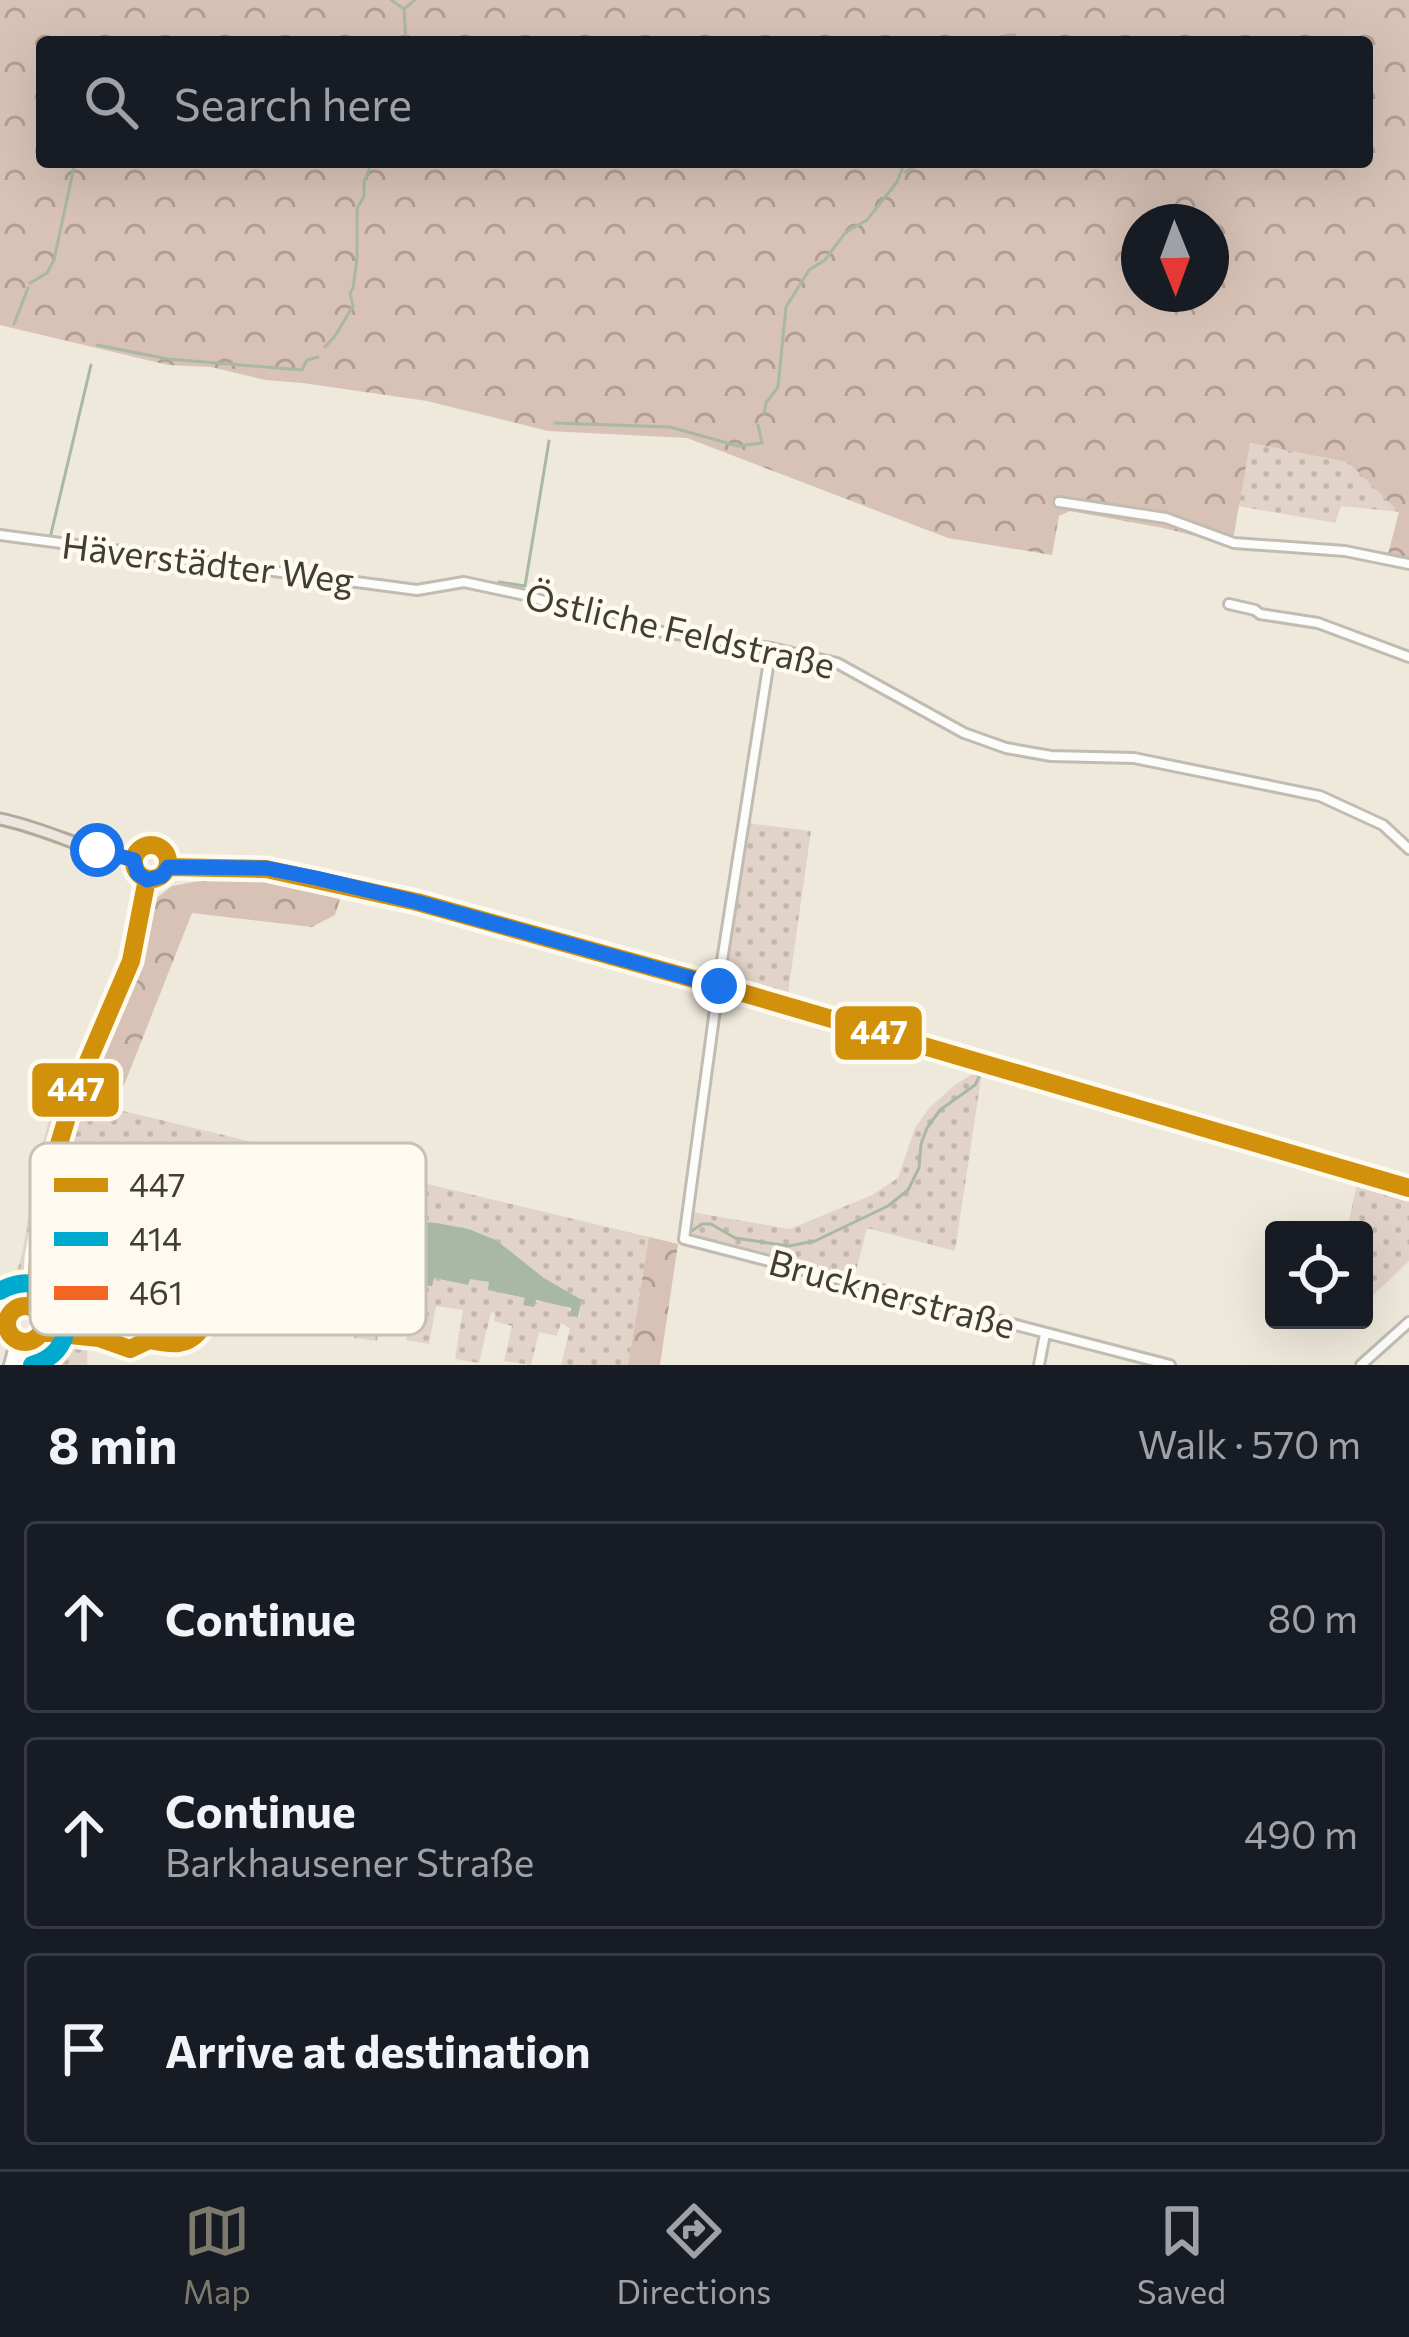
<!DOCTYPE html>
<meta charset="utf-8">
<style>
body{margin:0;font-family:Commissioner,sans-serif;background:#20242c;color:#f1f3f6}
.controls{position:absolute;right:36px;bottom:36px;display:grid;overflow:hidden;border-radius:12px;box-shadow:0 12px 48px #0002}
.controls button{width:108px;height:108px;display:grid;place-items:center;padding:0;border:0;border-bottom:3px solid #363941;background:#171b24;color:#f1f3f6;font:60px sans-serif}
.compass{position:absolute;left:1121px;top:204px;width:108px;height:108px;border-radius:50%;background:#171b24;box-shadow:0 12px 48px #0002;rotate:179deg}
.stop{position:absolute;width:36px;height:36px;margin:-27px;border:9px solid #1a73e8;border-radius:50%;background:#fff}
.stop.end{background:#1a73e8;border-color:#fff;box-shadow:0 3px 12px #0008}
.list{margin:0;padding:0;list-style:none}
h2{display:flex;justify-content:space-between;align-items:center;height:156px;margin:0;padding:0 48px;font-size:51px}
h2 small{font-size:39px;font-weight:400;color:#9ea1a6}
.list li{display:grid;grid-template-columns:78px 1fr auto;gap:36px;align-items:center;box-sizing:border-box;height:192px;margin:0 24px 24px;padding:0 24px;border:3px solid #363941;border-radius:12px}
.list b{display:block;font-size:45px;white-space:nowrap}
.list p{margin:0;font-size:39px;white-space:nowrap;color:#9ea1a6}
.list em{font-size:39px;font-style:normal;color:#9ea1a6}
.icon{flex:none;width:66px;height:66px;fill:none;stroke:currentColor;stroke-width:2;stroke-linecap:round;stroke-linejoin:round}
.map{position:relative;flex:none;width:1409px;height:1365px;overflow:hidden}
.search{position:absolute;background:#171b24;box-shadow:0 12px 48px #0002;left:36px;right:36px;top:36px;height:132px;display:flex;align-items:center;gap:30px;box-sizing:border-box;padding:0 42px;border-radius:12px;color:#9ea1a6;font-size:45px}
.sheet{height:804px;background:#171b24}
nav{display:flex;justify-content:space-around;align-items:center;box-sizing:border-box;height:168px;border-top:3px solid #363941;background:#171b24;font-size:33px;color:#9ea1a6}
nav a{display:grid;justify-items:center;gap:6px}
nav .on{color:#7d796d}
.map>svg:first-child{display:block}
</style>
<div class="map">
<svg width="1409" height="1365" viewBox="0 0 1409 1365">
<defs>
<pattern id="grass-dots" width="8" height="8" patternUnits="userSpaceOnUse" patternTransform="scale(3)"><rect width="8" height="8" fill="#e2d3c9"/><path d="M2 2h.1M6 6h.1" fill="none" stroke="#c3b6ad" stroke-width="1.8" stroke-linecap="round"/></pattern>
<pattern id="forest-crowns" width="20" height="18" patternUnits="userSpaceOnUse" patternTransform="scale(3)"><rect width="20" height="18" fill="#d8c2b6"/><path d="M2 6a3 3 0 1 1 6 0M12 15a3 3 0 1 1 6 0" fill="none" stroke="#b19f95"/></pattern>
</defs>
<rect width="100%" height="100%" fill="#eee9db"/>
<path fill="url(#grass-dots)" d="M 1249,443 L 1348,461 L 1399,512 L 1341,506 L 1335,523 L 1238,506 Z
M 747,823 L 811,831 L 788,993 L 726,974 Z
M 978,1071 L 982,1072 L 955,1251 L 867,1228 L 854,1279 L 691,1237 L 688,1232 L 691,1212 L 790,1229 L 872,1195 L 898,1178 L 915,1128 L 929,1108 L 956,1084 Z
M 57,1094 L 60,1095 L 66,1106 L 53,1149 L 27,1289 C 22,1303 15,1310 0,1311 L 0,1301 C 27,1271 25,1222 33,1185 C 39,1154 48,1124 57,1094 Z
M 94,1104 L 649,1237 L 628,1365 L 561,1365 L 570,1328 L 561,1323 L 557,1336 L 539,1332 L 531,1365 L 504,1361 L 512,1326 L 494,1321 L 495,1314 L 491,1312 L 479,1363 L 455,1359 L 463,1310 L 436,1306 L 429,1344 L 406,1340 L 413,1301 L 385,1296 L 377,1341 L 354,1338 L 362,1292 L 337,1287 L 329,1327 L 306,1323 L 316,1258 L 300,1255 L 297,1272 L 290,1270 L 290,1262 L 254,1256 L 235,1262 L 240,1237 L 254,1238 L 256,1217 L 296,1225 L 295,1237 L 338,1244 L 335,1260 L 366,1264 L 367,1258 L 388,1262 L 425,1277 L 424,1284 L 433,1278 L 467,1285 L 469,1278 L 489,1282 L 489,1290 L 525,1298 L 524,1304 C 540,1298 567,1303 579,1317 L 582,1300 L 544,1278 L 496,1240 L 470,1229 L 437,1223 L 348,1216 L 308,1205 L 252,1180 L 248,1194 L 234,1192 L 228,1230 L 126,1215 L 112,1283 L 90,1328 C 68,1324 48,1321 44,1296 L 39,1295 L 61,1156 L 76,1113 Z
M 1357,1184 L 1409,1197 L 1409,1261 L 1364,1304 L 1364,1230 L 1347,1230 Z
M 49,1335 L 88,1344 L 87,1365 L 19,1365 L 27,1348 Z"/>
<path fill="url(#forest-crowns)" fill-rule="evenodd" d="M 0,0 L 1409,0 L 1409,560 L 1388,554 L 1399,512 L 1348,462 L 1250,443 L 1232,545 L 1163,528 L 1070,511 L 1059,516 L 1052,555 L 948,538 L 687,438 L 548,431 L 427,401 L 303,383 L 265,380 L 211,367 L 168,365 L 0,325 ZM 42,42 L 1367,42 L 1367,162 L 42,162 ZM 1139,222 L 1211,222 L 1211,294 L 1139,294 Z
M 228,876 L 266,877 L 342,893 L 335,915 L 312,927 L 192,913 L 119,1098 L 87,1092 L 138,967 L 154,900 L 172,886 Z
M 649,1237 L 678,1244 L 660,1365 L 628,1365 Z"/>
<path fill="#a8b8a2" d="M 251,1180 L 308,1205 L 348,1216 L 437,1223 L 469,1229 L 496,1240 L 544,1278 L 582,1300 L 578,1317 L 571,1316 L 571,1308 L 536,1300 L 534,1307 L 523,1305 L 525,1298 L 488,1290 L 489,1282 L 470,1279 L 468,1285 L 434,1278 L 432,1286 L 424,1285 L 424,1277 L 387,1270 L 388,1262 L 368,1258 L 366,1265 L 335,1260 L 337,1245 L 294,1237 L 296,1225 L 257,1217 L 254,1239 L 240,1237 Z"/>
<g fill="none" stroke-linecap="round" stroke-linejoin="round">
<path stroke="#a8b8a2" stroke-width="3" d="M 391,0 L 404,9
M 406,42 L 404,9 L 415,0
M 999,42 L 1007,35 L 1015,35
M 905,172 L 918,165 L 955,162
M 30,283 L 47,273 L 54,260 L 75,162
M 14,324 L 28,288
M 97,345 L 168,359 L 302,370 L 307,360 L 318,357
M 325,347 L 335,336 L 353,306 L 350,293 L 353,288 L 357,258 L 357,209 L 364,196 L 364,182 L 372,162
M 764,414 L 766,403 L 778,387 L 786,307 L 809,270 L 825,260 L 845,233 L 867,220 L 897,182 L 905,162
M 555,423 L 670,427 L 738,446 L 762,443 L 758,425
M 50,538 L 91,365
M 499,582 L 525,586 L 549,441
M 690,1232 L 702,1224 L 711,1224 L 735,1238 L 789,1246 L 815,1241 L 888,1206 L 908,1190 L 919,1168 L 921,1144 L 927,1128 L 940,1110 L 975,1085 L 980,1075"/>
<defs>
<path id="minor" d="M 1059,502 L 1166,518 L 1234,543 L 1345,551 L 1409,564
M 0,535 L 417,590 L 464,582 L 525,595 L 622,626 L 771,648 L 837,663 L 964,733 L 1006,748 L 1051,756 L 1134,758 L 1320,796 L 1383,825 L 1409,849
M 1229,604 L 1255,610 L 1260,614 L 1318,623 L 1409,657
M 771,648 L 719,980 L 684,1239 L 1170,1365
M 24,1306 L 34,1272
M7 1324a18 18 0 1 1 36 0a18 18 0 1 1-36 0Z
M 35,1309 L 38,1259 L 56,1154 L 74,1094 L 131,961 L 147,879
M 43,1322 L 83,1335
M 41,1332 L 99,1338 L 130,1349
M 111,1340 L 134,1337 L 182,1345
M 9,1365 L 16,1339
M 16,1365 L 26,1342
M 1039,1365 L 1045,1334
M 1361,1365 L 1409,1322"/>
<path id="major" d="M 0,819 C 46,828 88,852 134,860
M134 862a17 17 0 1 1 34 0a17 17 0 1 1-34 0Z
M 168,867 L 266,869 L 417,902 L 719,986 L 1409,1188"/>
</defs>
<use href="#minor" stroke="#c0bcb1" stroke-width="14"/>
<use href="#major" stroke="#b3a89a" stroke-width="15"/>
<use href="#minor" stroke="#fcfcfa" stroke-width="8"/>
<use href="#major" stroke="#ebe6de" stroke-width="9"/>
<defs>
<path id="bus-1" d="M134 862a17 17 0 1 1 34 0a17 17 0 1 1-34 0Z
M 168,867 L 266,869 L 417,902 L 719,986 L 1409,1188
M7 1324a18 18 0 1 1 36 0a18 18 0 1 1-36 0Z
M 35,1309 L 38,1259 L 56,1154 L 74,1094 L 131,961 L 147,879
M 182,1318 L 196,1319 L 201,1329 C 187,1348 170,1344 149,1340 Z
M 41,1332 L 99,1338 L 130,1349 L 149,1340"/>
<path id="bus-2" d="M 0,1291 C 59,1257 97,1346 32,1365"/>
<path id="bus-3" d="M 43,1308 L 104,1315 L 138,1326"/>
</defs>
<use href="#bus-1" stroke="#fefaf0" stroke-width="27"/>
<use href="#bus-2" stroke="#fefaf0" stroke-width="27"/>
<use href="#bus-3" stroke="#fefaf0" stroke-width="27"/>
<use href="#bus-1" stroke="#d2910a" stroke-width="18"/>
<use href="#bus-2" stroke="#00a9ce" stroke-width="18"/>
<use href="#bus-3" stroke="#f26522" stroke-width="18"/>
</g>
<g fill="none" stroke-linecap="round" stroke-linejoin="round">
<path stroke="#1a73e8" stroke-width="15" d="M 97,850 L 134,860 L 137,873 L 147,880 L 162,876 L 168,867 L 266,868 L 316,878 L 417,902 L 719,986"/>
</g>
<g text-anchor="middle" stroke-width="9" stroke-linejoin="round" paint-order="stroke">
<g font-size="36" fill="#403d32" stroke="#fefaf0">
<text transform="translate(208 563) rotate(7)" y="13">Häverstädter Weg</text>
<text transform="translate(680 631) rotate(13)" y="13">Östliche Feldstraße</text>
<text transform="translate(892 1294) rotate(15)" y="13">Brucknerstraße</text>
</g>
</g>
<rect x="30" y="1143" width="396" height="192" rx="18" fill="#fefaf0" stroke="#c5c1b7" stroke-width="3"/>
<rect x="54" y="1178" width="54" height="14" fill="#d2910a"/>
<rect x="54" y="1232" width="54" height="14" fill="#00a9ce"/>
<rect x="54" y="1286" width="54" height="14" fill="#f26522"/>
<g font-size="33" fill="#403d32">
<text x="129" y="1197">447</text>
<text x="129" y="1251">414</text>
<text x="129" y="1305">461</text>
</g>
<g stroke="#fefaf0" stroke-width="4.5">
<rect x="833" y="1004" width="91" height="58" rx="12" fill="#d2910a"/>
<rect x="30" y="1061" width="91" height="58" rx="12" fill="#d2910a"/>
</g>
<g font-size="33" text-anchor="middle" font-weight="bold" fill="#fff">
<text x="879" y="1044">447</text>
<text x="76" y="1101">447</text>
</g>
</svg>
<div class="controls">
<button><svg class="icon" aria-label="locate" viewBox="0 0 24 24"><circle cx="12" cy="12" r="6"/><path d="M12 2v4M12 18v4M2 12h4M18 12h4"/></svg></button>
</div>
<svg class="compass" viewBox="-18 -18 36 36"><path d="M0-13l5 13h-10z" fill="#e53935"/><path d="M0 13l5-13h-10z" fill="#9ea1a6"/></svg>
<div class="stop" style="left:97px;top:850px"></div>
<div class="stop end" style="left:719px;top:986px"></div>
<div class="search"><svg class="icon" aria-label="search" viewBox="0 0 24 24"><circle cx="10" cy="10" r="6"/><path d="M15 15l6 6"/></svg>Search here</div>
</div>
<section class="sheet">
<h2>8 min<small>Walk · 570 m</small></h2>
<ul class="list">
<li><svg class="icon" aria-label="ahead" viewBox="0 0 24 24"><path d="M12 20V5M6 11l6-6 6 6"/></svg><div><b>Continue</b></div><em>80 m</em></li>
<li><svg class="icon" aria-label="ahead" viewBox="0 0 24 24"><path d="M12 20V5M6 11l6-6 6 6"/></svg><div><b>Continue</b><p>Barkhausener Straße</p></div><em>490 m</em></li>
<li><svg class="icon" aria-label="arrive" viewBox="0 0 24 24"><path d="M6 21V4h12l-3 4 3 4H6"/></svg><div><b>Arrive at destination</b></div></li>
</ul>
</section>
<nav>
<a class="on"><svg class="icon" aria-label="map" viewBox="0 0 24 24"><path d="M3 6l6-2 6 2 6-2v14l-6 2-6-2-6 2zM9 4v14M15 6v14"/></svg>Map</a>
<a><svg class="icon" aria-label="directions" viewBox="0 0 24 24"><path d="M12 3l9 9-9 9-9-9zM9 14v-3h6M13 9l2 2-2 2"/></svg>Directions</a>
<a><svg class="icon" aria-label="saved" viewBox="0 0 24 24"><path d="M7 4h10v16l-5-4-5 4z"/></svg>Saved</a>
</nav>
